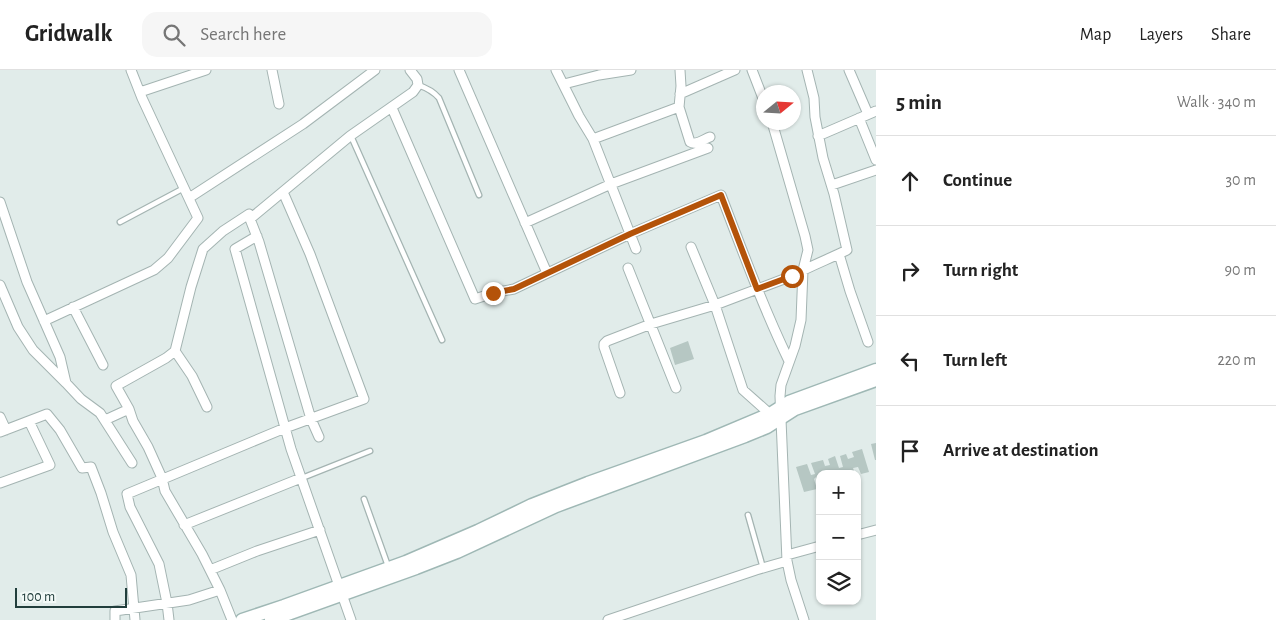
<!DOCTYPE html>
<meta charset="utf-8">
<style>
body{margin:0;font-family:"Alegreya Sans",sans-serif;background:#f6f6f6;color:#222}
.controls{position:absolute;right:15px;bottom:15px;display:grid;overflow:hidden;border-radius:10px;box-shadow:0 1px 4px #0004}
.controls button{width:45px;height:45px;display:grid;place-items:center;padding:0;border:0;border-bottom:1px solid #e0e0e0;background:#fff;color:#222;font:25px sans-serif}
.compass{position:absolute;left:756px;top:15px;width:45px;height:45px;border-radius:50%;background:#fff;box-shadow:0 1px 4px #0004;rotate:72deg}
.scale{position:absolute;left:15px;bottom:12px;width:112px;box-sizing:border-box;padding-left:5px;border:2px solid #213e3c;border-top:0;font-size:14px;line-height:18px;white-space:nowrap;color:#213e3c;-webkit-text-stroke:4px #f2f9f7;paint-order:stroke}
.stop{position:absolute;width:15px;height:15px;margin:-11px;border:4px solid #b45309;border-radius:50%;background:#fff}
.stop.end{background:#b45309;border-color:#fff;box-shadow:0 1px 5px #0008}
.list{margin:0;padding:0;list-style:none}
h2{display:flex;justify-content:space-between;align-items:center;height:65px;margin:0;padding:0 20px;font-size:21px}
h2 small{font-size:16px;font-weight:400;color:#767676}
.list li{display:grid;grid-template-columns:32px 1fr auto;gap:15px;align-items:center;box-sizing:border-box;height:90px;padding:0 20px;border-top:1px solid #e0e0e0}
.list b{display:block;font-size:19px;white-space:nowrap}
.list em{font-size:16px;font-style:normal;color:#767676}
.icon{flex:none;width:28px;height:28px;fill:none;stroke:currentColor;stroke-width:2;stroke-linecap:round;stroke-linejoin:round}
.map{position:relative;flex:none;width:876px;height:550px;overflow:hidden}
header{display:flex;align-items:center;gap:30px;box-sizing:border-box;height:70px;padding:0 25px;background:#fff;border-bottom:1px solid #e0e0e0}
header strong{font-size:24px}
nav{display:flex;gap:28px;margin-inline-start:auto;font-size:18px}
.search{width:350px;height:45px;background:#f6f6f6;display:flex;align-items:center;gap:12px;box-sizing:border-box;padding:0 18px;border-radius:15px;color:#767676;font-size:19px}
main{display:flex}
aside{flex:1;background:#fff}
.map>svg:first-child{display:block}
</style>
<header>
<strong>Gridwalk</strong>
<div class="search"><svg class="icon" aria-label="search" viewBox="0 0 24 24"><circle cx="10" cy="10" r="6"/><path d="M15 15l6 6"/></svg>Search here</div>
<nav><a>Map</a><a>Layers</a><a>Share</a></nav>
</header>
<main>
<div class="map">
<svg width="876" height="550" viewBox="0 0 876 550">
<rect width="100%" height="100%" fill="#e1ecea"/>
<path fill="#b6c7c3" d="M 688,271 L 694,289 L 675,295 L 670,278 Z
M 876,373 L 876,390 L 875,390 L 871,374 Z
M 862,379 L 869,402 L 861,404 L 858,397 L 853,398 L 855,404 L 845,404 L 844,401 L 840,402 L 841,404 L 820,404 L 820,419 L 816,407 L 814,409 L 817,419 L 804,422 L 796,397 L 807,394 L 811,405 L 815,404 L 811,393 L 823,390 L 825,396 L 830,395 L 828,389 L 835,386 L 839,398 L 843,397 L 840,386 L 846,384 L 848,389 L 854,387 L 852,382 Z"/>
<g fill="none" stroke-linecap="round" stroke-linejoin="round">
<defs>
<path id="lane" d="M 418,15 C 427,18 433,21 439,28 L 479,125
M 351,66 L 442,270
M 120,152 L 184,118
M 302,408 L 370,381
M 364,429 L 388,496
M 748,445 L 763,498"/>
<path id="street" d="M 272,0 L 279,34
M 459,0 L 547,203
M 556,0 L 579,46 L 593,69 L 636,179
M 752,0 L 764,31
M 849,0 L 868,44
M 564,14 L 599,5 L 631,0
M 140,22 L 206,0
M 680,24 L 735,0
M 679,37 L 690,72 C 696,76 704,69 710,67
M 392,38 L 475,229 L 493,223 L 514,219 L 630,164 L 721,125 C 742,180 763,237 789,291
M 859,48 L 876,90
M 772,52 L 805,166 L 808,180 L 803,200 L 801,250 L 795,276 L 781,315 L 780,326 L 787,491 L 791,510 L 804,550
M 818,66 L 876,41
M 593,69 L 679,37 L 681,16 L 680,0
M 832,115 L 876,100
M 189,128 L 303,54 L 375,0
M 0,132 L 27,212 L 60,287 L 66,313
M 525,153 L 611,114 L 708,78
M 257,166 L 235,179 L 291,379 L 351,550
M 691,177 L 715,235 L 743,320 L 770,344
M 839,184 L 850,221 L 868,272
M 628,198 L 676,318
M 0,215 L 18,257 L 33,280 L 66,313 L 81,329 L 100,343 L 132,393
M 73,237 L 103,295
M 44,251 L 154,200 L 168,188 L 198,148 L 142,28 L 131,0
M 175,281 L 192,306 L 207,337
M 620,323 L 604,277 L 604,274 L 607,271 L 651,254 L 715,235 L 792,206 C 810,196 829,189 847,180 L 834,124 L 823,88 L 815,47 L 814,28 L 807,0
M 0,347 L 6,360
M 105,350 L 129,339
M 0,362 L 47,344 L 60,360 L 82,398 L 91,397 L 101,423 L 113,462 L 131,505 L 135,550
M 319,367 L 311,349 L 259,172 L 250,149 L 350,66 L 413,22 L 418,15 L 417,9 L 410,0
M 0,413 L 50,395 L 29,351
M 184,455 L 301,408
M 857,465 L 876,460
M 787,485 L 820,476
M 210,500 L 257,481 L 320,460
M 115,550 L 115,541 L 189,530 L 220,520
M 169,550 L 167,533 L 159,494 L 130,437 L 127,424 L 285,358 L 364,329 L 310,184 L 283,122
M 232,550 L 220,520 L 202,484 L 165,421 L 162,408 L 148,377 L 133,351 L 129,339 L 116,316 L 166,288 L 175,281 L 191,217 L 203,179 L 223,161 L 249,144 L 250,149
M 608,550 L 756,500 L 787,491"/>
<path id="secondary" d="M 242,550 L 284,536 L 406,492 L 478,461 L 532,435 L 588,413 L 706,371 L 770,344 L 789,332 L 876,300
M 271,550 L 416,498 L 457,482 L 556,436 L 745,366 L 767,357 L 795,339 L 876,310"/>
</defs>
<use href="#lane" stroke="#a4b4b2" stroke-width="7"/>
<use href="#street" stroke="#a4b4b2" stroke-width="11"/>
<use href="#secondary" stroke="#9fb8b5" stroke-width="15"/>
<use href="#lane" stroke="#fff" stroke-width="4.5"/>
<use href="#street" stroke="#fff" stroke-width="9"/>
<use href="#secondary" stroke="#fff" stroke-width="12"/>
</g>
<g fill="none" stroke-linecap="round" stroke-linejoin="round">
<path stroke="#b45309" stroke-width="6" d="M 493,223 L 514,219 L 630,164 L 721,125 L 757,219 L 792,206"/>
</g>
</svg>
<div class="controls">
<button>+</button>
<button>−</button>
<button><svg class="icon" aria-label="layers" viewBox="0 0 24 24"><path d="M12 4l9 5-9 5-9-5zM3 14l9 5 9-5"/></svg></button>
</div>
<svg class="compass" viewBox="-18 -18 36 36"><path d="M0-13l5 13h-10z" fill="#e53935"/><path d="M0 13l5-13h-10z" fill="#767676"/></svg>
<div class="scale">100 m</div>
<div class="stop" style="left:792px;top:206px"></div>
<div class="stop end" style="left:493px;top:223px"></div>
</div>
<aside>
<h2>5 min<small>Walk · 340 m</small></h2>
<ul class="list">
<li><svg class="icon" aria-label="ahead" viewBox="0 0 24 24"><path d="M12 20V5M6 11l6-6 6 6"/></svg><div><b>Continue</b></div><em>30 m</em></li>
<li><svg class="icon" aria-label="right" viewBox="0 0 24 24"><path d="M7 20v-9h11M14 6l5 5-5 5"/></svg><div><b>Turn right</b></div><em>90 m</em></li>
<li><svg class="icon" aria-label="left" viewBox="0 0 24 24"><path d="M17 20v-9H6M10 6l-5 5 5 5"/></svg><div><b>Turn left</b></div><em>220 m</em></li>
<li><svg class="icon" aria-label="arrive" viewBox="0 0 24 24"><path d="M6 21V4h12l-3 4 3 4H6"/></svg><div><b>Arrive at destination</b></div></li>
</ul>
</aside>
</main>
